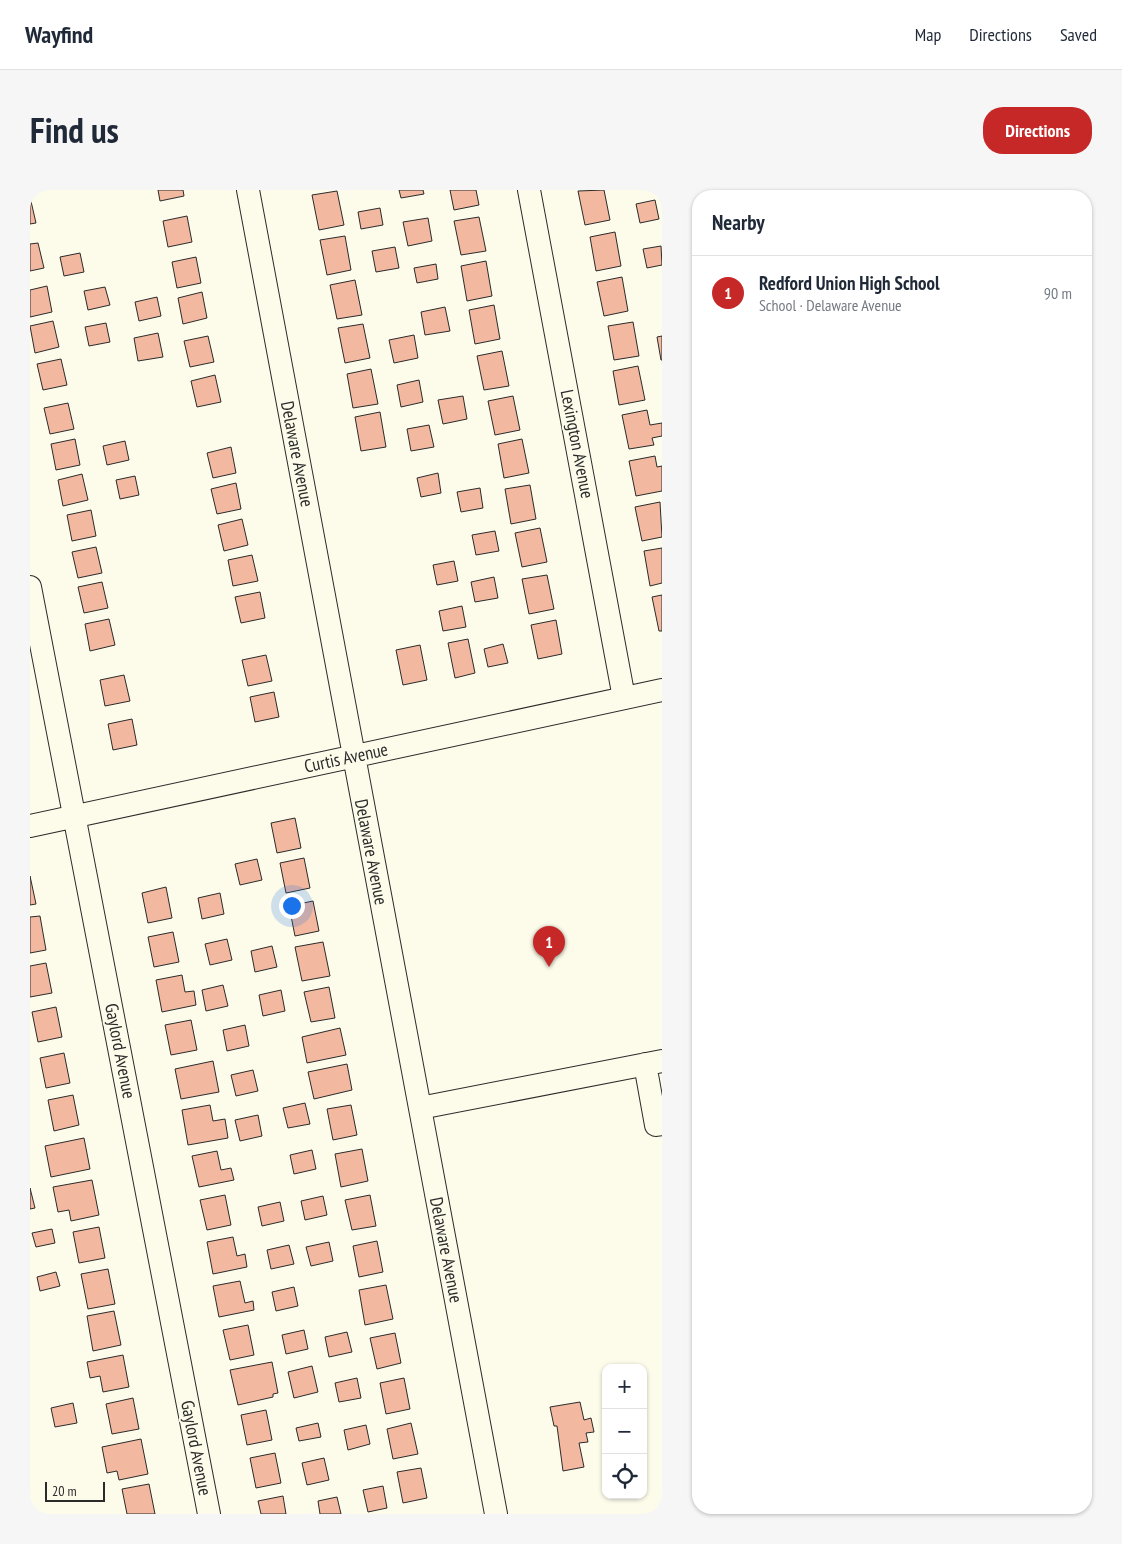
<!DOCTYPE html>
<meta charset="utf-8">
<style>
body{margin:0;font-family:"PT Sans Narrow",sans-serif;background:#f6f6f7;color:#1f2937}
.controls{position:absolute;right:15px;bottom:15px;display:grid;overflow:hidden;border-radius:10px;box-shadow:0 1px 4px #0004}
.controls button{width:45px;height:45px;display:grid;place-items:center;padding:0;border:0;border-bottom:1px solid #e0e1e3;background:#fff;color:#1f2937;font:25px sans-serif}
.scale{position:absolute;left:15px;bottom:12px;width:60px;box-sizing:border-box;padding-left:5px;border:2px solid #2b2b2b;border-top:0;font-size:14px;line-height:18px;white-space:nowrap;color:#2b2b2b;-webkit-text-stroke:4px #fdfbea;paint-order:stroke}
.you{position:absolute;left:261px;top:715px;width:18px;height:18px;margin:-12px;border:4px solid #fff;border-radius:50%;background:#1a73e8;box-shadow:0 0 0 8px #1a73e833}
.badge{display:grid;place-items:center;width:32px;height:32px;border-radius:50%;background:#c62828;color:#fff;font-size:16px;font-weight:700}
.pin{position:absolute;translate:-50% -41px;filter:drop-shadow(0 1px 2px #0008)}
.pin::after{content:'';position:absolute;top:26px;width:18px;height:15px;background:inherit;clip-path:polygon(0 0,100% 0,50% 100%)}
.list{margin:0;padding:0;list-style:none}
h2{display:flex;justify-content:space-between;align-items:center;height:65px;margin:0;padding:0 20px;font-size:21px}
h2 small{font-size:16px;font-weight:400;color:#747a83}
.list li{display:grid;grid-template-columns:32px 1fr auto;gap:15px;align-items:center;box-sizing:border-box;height:75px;padding:0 20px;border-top:1px solid #e0e1e3}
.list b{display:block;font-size:19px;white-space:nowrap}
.list p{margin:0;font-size:16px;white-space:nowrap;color:#747a83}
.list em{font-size:16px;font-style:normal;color:#747a83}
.icon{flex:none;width:28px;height:28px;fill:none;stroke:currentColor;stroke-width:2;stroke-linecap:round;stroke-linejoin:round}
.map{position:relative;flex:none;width:632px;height:1324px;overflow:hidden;border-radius:20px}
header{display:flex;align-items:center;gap:30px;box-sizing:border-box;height:70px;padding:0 25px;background:#fff;border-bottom:1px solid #e0e1e3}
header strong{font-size:24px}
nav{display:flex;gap:28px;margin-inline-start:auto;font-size:18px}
.intro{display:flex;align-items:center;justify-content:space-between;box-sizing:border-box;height:120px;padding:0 30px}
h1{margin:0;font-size:35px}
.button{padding:12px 22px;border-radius:20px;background:#c62828;color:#fff;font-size:18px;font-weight:700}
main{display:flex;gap:30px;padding:0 30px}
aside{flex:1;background:#fff;border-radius:20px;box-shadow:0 1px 4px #0004}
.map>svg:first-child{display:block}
</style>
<header>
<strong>Wayfind</strong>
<nav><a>Map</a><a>Directions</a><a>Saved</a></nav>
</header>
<div class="intro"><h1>Find us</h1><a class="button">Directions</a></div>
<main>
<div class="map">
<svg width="632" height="1324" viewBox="0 0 632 1324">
<rect width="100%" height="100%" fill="#fdfbea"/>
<path fill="#f2b8a0" stroke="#2b2b2b" d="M 128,0 L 153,0 L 154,6 L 130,11 Z
M 369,0 L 393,0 L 394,4 L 371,8 Z
M 420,0 L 446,0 L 449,15 L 424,20 Z
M 574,0 L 580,30 L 555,35 L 548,1 Z
M 307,1 L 314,35 L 289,40 L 282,5 Z
M 0,7 L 6,33 L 0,34 Z
M 625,10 L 629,29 L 610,33 L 606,14 Z
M 350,18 L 353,35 L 331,39 L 328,22 Z
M 157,26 L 162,52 L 138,57 L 133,31 Z
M 449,27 L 456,61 L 431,65 L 424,31 Z
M 398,28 L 402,51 L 378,56 L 373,32 Z
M 585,42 L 591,76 L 566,81 L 560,47 Z
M 315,46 L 321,80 L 297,85 L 290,50 Z
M 8,53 L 14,78 L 0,81 L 0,54 Z
M 631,56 L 632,75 L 617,78 L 613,59 Z
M 365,57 L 369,78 L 346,82 L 342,61 Z
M 50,63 L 54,82 L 34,86 L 30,67 Z
M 166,67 L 171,93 L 147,98 L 142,72 Z
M 456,71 L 462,106 L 437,111 L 431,76 Z
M 406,74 L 408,89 L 387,93 L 384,78 Z
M 592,87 L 598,121 L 574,126 L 567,92 Z
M 325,90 L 332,125 L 307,129 L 300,95 Z
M 17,96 L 22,122 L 0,127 L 0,100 Z
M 75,97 L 80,115 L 58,120 L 54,101 Z
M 172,102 L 177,128 L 153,134 L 148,108 Z
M 127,107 L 131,126 L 109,131 L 105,112 Z
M 464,115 L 470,149 L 445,154 L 439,120 Z
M 415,117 L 420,141 L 395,145 L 391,122 Z
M 23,131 L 29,157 L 5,163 L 0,136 Z
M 603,132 L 609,166 L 584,170 L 578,136 Z
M 76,133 L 80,152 L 59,156 L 55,137 Z
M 333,134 L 340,168 L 315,173 L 308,138 Z
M 128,143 L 133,167 L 108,171 L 104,148 Z
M 384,145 L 388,168 L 364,173 L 359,150 Z
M 178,146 L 184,172 L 160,177 L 154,151 Z
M 632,146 L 632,170 L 631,170 L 627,147 Z
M 472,161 L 479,196 L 454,200 L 447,166 Z
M 31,169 L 37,195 L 13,200 L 7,174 Z
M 608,176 L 615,210 L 589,215 L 583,181 Z
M 341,179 L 348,214 L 323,218 L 317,184 Z
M 185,185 L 191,212 L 167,217 L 161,191 Z
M 389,190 L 393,212 L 371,217 L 367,195 Z
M 433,206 L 437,229 L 413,234 L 408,210 Z
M 483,206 L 490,240 L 465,245 L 458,211 Z
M 38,213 L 44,239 L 20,244 L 14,218 Z
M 617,220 L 620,235 L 632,233 L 632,246 L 622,248 L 624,255 L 599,259 L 592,225 Z
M 350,222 L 356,257 L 331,261 L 325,227 Z
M 399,235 L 404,257 L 381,261 L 377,239 Z
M 45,249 L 50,275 L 26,280 L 21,254 Z
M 492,249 L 499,283 L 474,288 L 468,254 Z
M 95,251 L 99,270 L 77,275 L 73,256 Z
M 201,257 L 206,283 L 183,288 L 177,263 Z
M 625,266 L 627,277 L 632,276 L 632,301 L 606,306 L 599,271 Z
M 408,283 L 411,303 L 391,307 L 387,288 Z
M 52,284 L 58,310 L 33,316 L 28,290 Z
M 105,286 L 109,305 L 90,309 L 86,290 Z
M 206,293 L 211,319 L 187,324 L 181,299 Z
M 500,295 L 506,329 L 481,334 L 475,299 Z
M 450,298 L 453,318 L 431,322 L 427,302 Z
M 630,312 L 632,347 L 612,351 L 605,317 Z
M 61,320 L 66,346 L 42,351 L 37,325 Z
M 212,329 L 218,355 L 194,361 L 188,335 Z
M 510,338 L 517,372 L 492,377 L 485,343 Z
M 465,341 L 469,361 L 446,365 L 442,345 Z
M 66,357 L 72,383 L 48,388 L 42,362 Z
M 632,358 L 632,393 L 620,396 L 614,361 Z
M 222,365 L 228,391 L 203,396 L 198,370 Z
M 424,371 L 428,391 L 407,395 L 403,375 Z
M 517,385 L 524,419 L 499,424 L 492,389 Z
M 464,387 L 468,408 L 445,412 L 441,392 Z
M 72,392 L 78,418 L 54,423 L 48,397 Z
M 230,402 L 235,428 L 211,433 L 205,407 Z
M 632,405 L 632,441 L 629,441 L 622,407 Z
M 432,416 L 436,437 L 413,441 L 409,421 Z
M 79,429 L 85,455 L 60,461 L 55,434 Z
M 526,430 L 532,464 L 508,469 L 501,435 Z
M 438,449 L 445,483 L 425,488 L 418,453 Z
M 473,454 L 478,473 L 458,477 L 454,459 Z
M 390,455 L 397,490 L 373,495 L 366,460 Z
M 236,465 L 242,491 L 218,496 L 212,470 Z
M 94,485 L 100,511 L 75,516 L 70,490 Z
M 244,502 L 249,527 L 225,532 L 220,507 Z
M 102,529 L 107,555 L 83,560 L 78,534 Z
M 265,628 L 271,658 L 247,663 L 241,633 Z
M 274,668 L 280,698 L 256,703 L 250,673 Z
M 227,669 L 232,690 L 210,695 L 205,674 Z
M 0,686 L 6,714 L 0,715 Z
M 136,697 L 142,728 L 118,733 L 112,703 Z
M 190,703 L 194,724 L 172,729 L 168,708 Z
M 283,711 L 289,741 L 265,746 L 259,716 Z
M 10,726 L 16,760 L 0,763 L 0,727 Z
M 143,742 L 149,772 L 124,777 L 118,747 Z
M 197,749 L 202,770 L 180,775 L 175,754 Z
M 293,752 L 300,786 L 272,791 L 265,757 Z
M 242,756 L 247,777 L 225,782 L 221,761 Z
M 16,773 L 22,803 L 0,807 L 0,776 Z
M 152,785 L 155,802 L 164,801 L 166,815 L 132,822 L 126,790 Z
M 193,795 L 198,816 L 176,821 L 172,800 Z
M 299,797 L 305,828 L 281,832 L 274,802 Z
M 251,800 L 255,821 L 233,826 L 229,805 Z
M 26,817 L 32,847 L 8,852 L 2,822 Z
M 161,830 L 167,860 L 141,865 L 135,835 Z
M 215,835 L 219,856 L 197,861 L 193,840 Z
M 310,838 L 316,865 L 277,873 L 272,847 Z
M 34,863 L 40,893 L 16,898 L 10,868 Z
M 183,871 L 189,902 L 151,909 L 145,879 Z
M 317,874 L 322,900 L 284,909 L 278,882 Z
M 223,880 L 228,901 L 206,906 L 201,885 Z
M 43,905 L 49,935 L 24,941 L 18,910 Z
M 275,913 L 280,934 L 258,938 L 253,918 Z
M 180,915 L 183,931 L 195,929 L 198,948 L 158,955 L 152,920 Z
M 321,915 L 327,945 L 303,950 L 297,919 Z
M 228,925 L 232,946 L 210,951 L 205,930 Z
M 54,948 L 60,979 L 21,987 L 15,956 Z
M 332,959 L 338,991 L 311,997 L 305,964 Z
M 282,960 L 286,979 L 264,984 L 260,965 Z
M 187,961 L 191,980 L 201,978 L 204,990 L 169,997 L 162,966 Z
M 62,990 L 69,1025 L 41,1031 L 39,1020 L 28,1022 L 23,997 Z
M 0,998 L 5,1018 L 0,1019 Z
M 195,1005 L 201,1035 L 177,1040 L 170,1010 Z
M 340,1005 L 346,1036 L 322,1040 L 315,1010 Z
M 293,1006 L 297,1025 L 275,1030 L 271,1011 Z
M 250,1012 L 254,1031 L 232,1036 L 228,1017 Z
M 69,1037 L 75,1068 L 49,1073 L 43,1042 Z
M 22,1039 L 25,1053 L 6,1057 L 2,1043 Z
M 203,1047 L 207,1066 L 215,1064 L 217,1077 L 183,1084 L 177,1052 Z
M 347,1051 L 353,1082 L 329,1087 L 323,1056 Z
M 299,1052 L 303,1071 L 281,1076 L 276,1057 Z
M 259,1055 L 264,1074 L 241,1079 L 237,1060 Z
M 78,1079 L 85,1114 L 58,1119 L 51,1084 Z
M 26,1082 L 30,1096 L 10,1101 L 7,1087 Z
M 210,1091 L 215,1113 L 223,1111 L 224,1120 L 189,1127 L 183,1096 Z
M 356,1095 L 363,1129 L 335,1135 L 329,1100 Z
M 264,1097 L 268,1116 L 246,1121 L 242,1102 Z
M 84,1121 L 91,1155 L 63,1161 L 57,1126 Z
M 218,1135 L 224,1165 L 200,1170 L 193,1140 Z
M 274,1140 L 278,1159 L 256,1164 L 252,1145 Z
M 317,1142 L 322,1162 L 299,1167 L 295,1147 Z
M 365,1143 L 371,1173 L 347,1179 L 340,1148 Z
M 93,1165 L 99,1197 L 73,1202 L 70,1186 L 60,1188 L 57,1172 Z
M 242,1172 L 248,1203 L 243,1204 L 243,1207 L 208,1215 L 200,1180 Z
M 282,1176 L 288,1202 L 264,1208 L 258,1182 Z
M 327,1188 L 331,1208 L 309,1212 L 305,1193 Z
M 374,1188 L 380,1219 L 356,1224 L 350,1193 Z
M 103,1208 L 109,1239 L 82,1244 L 76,1214 Z
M 550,1212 L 554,1230 L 561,1228 L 564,1242 L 556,1243 L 558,1252 L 549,1253 L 554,1277 L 533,1281 L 527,1236 L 524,1236 L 520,1217 Z
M 43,1213 L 47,1233 L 25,1237 L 21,1218 Z
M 236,1220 L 242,1250 L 217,1255 L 211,1225 Z
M 288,1233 L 291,1247 L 269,1251 L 266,1238 Z
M 381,1233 L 388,1264 L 363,1269 L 357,1239 Z
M 336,1235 L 340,1254 L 318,1260 L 314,1240 Z
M 111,1249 L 118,1284 L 89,1290 L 87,1281 L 77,1283 L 72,1257 Z
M 245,1263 L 251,1293 L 226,1298 L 220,1268 Z
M 294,1268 L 299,1290 L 277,1295 L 272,1273 Z
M 391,1278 L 397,1308 L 373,1313 L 367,1282 Z
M 119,1294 L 125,1324 L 97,1324 L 92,1299 Z
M 353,1296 L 357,1318 L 338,1322 L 333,1300 Z
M 253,1306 L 256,1324 L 231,1324 L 228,1311 Z
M 307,1307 L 311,1324 L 290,1324 L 288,1311 Z"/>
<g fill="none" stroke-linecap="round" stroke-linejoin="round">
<defs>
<path id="minor" d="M 218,0 L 466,1324
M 499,0 L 594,508
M 0,397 L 179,1324
M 0,636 L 632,500
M 615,874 L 626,935 L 632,934
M 390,918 L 632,871"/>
</defs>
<use href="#minor" stroke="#2b2b2b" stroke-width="24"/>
<use href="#minor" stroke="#fdfbea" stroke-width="22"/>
</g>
<g text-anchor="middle" stroke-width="4" stroke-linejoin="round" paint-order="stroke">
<g font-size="18" fill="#2b2b2b" stroke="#fdfbea">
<text transform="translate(547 254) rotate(79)" y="6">Lexington Avenue</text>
<text transform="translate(267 264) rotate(79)" y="6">Delaware Avenue</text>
<text transform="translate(316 568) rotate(-12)" y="6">Curtis Avenue</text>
<text transform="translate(341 662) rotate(79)" y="6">Delaware Avenue</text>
<text transform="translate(90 861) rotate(79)" y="6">Gaylord Avenue</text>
<text transform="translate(416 1060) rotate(79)" y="6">Delaware Avenue</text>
<text transform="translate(166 1258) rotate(79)" y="6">Gaylord Avenue</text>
</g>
</g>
</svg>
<div class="controls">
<button>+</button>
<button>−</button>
<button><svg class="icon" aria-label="locate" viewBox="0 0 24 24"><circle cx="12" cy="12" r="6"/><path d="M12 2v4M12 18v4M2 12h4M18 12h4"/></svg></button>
</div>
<div class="scale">20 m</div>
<div class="you"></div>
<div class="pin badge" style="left:519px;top:777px">1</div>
</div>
<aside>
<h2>Nearby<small></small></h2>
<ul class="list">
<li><span class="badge">1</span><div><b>Redford Union High School</b><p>School · Delaware Avenue</p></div><em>90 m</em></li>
</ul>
</aside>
</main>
